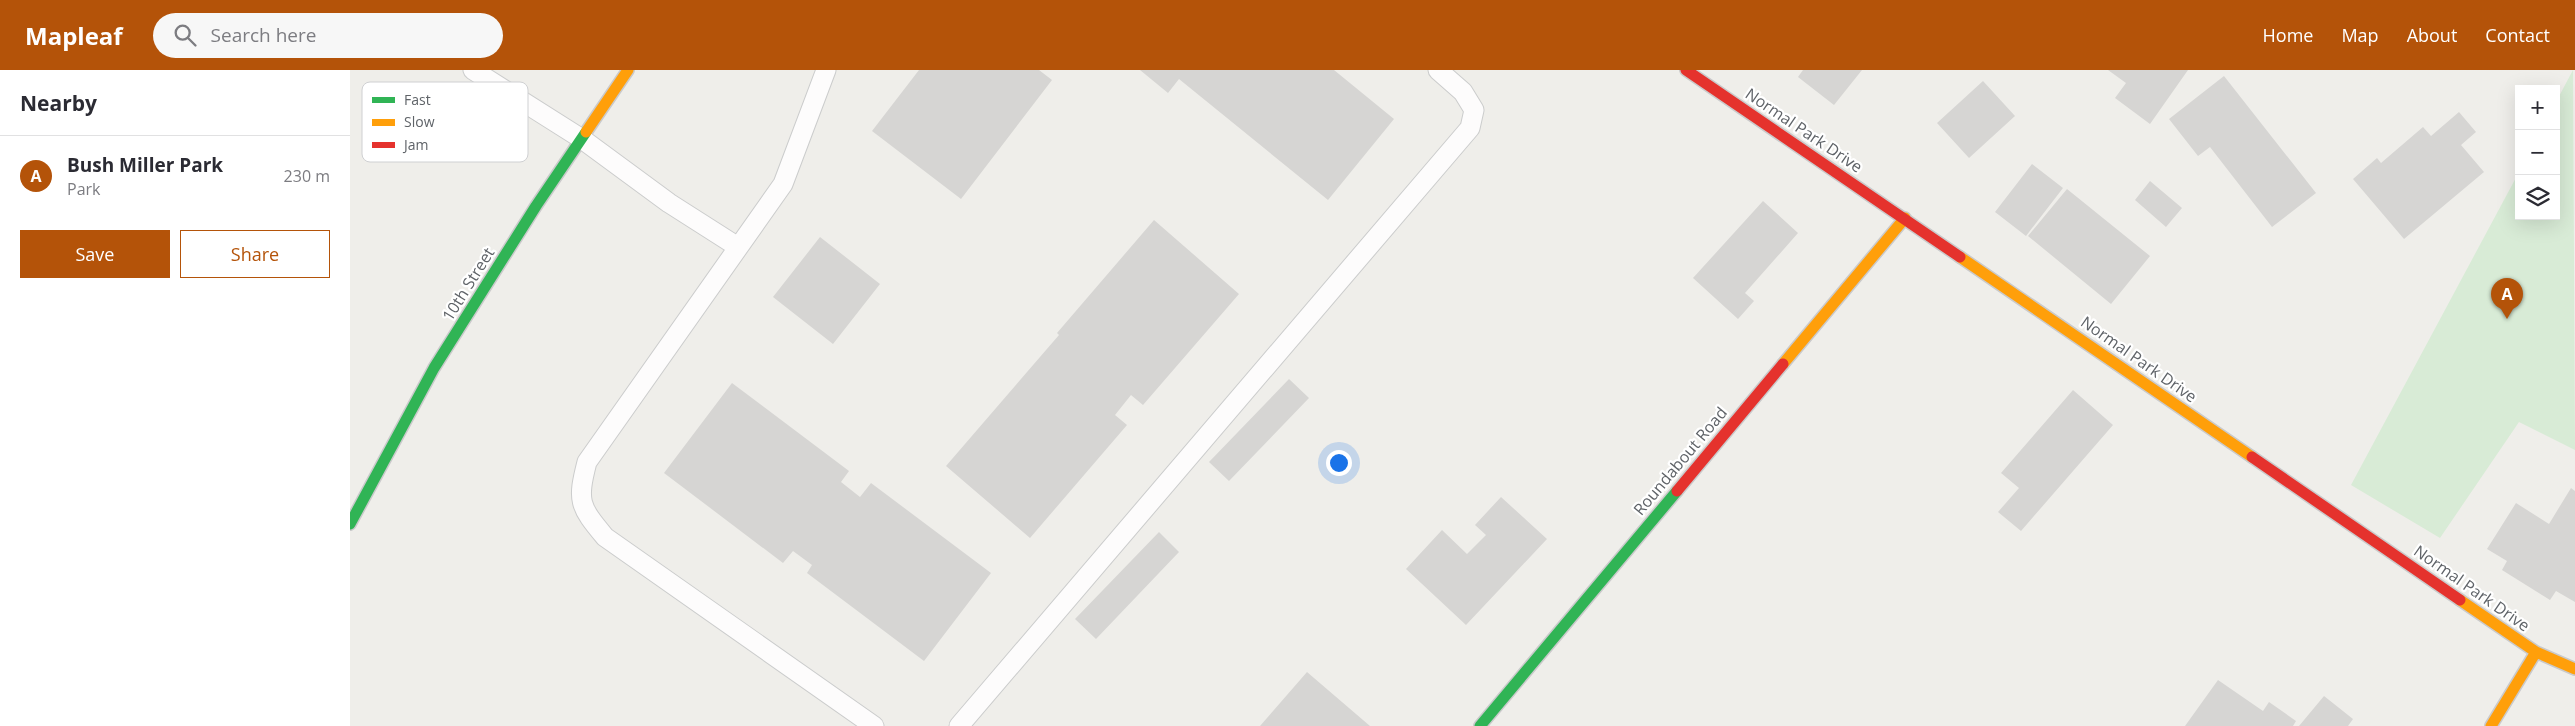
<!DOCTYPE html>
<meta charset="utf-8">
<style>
body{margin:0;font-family:"Open Sans",sans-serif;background:#f7f7f7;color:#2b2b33}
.controls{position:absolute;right:15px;top:15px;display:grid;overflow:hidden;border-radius:0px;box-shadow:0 5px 20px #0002}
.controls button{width:45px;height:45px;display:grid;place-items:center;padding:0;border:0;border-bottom:1px solid #e1e1e2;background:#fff;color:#2b2b33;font:25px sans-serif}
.you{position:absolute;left:988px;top:392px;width:18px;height:18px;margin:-12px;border:4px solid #fff;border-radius:50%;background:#1a73e8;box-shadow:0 0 0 8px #1a73e833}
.badge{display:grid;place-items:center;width:32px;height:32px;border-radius:50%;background:#b45309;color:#fff;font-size:16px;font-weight:700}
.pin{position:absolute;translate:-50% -41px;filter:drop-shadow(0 1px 2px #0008)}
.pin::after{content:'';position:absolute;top:26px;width:18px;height:15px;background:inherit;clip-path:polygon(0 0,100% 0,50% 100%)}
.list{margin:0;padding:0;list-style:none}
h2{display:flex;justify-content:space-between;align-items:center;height:65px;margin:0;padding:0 20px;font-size:21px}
h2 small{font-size:16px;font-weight:400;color:#7c7c81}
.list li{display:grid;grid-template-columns:32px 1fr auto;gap:15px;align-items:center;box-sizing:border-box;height:80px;padding:0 20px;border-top:1px solid #e1e1e2}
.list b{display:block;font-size:19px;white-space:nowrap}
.list p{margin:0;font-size:16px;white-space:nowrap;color:#7c7c81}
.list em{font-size:16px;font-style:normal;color:#7c7c81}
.actions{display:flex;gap:10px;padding:15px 20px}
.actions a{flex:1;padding:11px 0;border:1px solid #b45309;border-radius:0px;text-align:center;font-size:18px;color:#b45309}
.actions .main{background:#b45309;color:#fff}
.icon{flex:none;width:28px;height:28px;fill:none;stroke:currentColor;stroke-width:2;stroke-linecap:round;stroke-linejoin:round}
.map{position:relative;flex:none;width:2225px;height:656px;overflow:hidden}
header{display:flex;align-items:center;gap:30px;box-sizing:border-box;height:70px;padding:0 25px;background:#b45309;color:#fff}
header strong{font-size:24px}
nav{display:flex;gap:28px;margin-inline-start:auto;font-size:18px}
.search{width:350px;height:45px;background:#f7f7f7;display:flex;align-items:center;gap:12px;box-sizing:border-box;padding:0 18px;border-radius:28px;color:#7c7c81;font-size:19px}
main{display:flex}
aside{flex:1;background:#fff}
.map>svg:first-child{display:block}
</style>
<header>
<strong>Mapleaf</strong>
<div class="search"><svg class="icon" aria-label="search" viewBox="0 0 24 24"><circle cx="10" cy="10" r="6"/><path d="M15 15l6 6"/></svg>Search here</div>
<nav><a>Home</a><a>Map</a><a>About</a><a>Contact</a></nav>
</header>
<main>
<aside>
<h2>Nearby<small></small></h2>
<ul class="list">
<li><span class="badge">A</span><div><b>Bush Miller Park</b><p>Park</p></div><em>230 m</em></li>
</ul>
<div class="actions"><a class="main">Save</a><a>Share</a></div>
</aside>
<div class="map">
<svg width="2225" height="656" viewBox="0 0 2225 656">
<rect width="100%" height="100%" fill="#efeeea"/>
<path fill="#d8ebd6" d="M 2223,0 L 2225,380 L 2169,352 L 2090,468 L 2001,415 L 2169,102 L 2169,146 L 2206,146 L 2206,32 Z"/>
<path fill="#d6d5d3" d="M 569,0 L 689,0 L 702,10 L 611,129 L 522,61 Z
M 790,0 L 984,0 L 1044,49 L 978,130 L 829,9 L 818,23 Z
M 1453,0 L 1512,0 L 1484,35 L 1448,7 Z
M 1758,0 L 1838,0 L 1800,54 L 1765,28 L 1776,13 Z
M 1874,6 L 1966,123 L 1922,157 L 1860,77 L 1848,86 L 1819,49 Z
M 1633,11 L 1665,46 L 1619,88 L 1587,53 Z
M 2109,42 L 2126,62 L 2111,75 L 2134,102 L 2054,169 L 2003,109 L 2027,88 L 2031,93 L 2073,57 L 2081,66 Z
M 1682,94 L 1713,118 L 1676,166 L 1645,142 Z
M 1800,111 L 1832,138 L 1816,157 L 1785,130 Z
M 1717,119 L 1800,186 L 1761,234 L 1678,166 Z
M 1413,131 L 1448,163 L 1395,223 L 1404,231 L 1388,249 L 1343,208 Z
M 804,150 L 889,224 L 793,335 L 781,325 L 765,345 L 777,355 L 680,468 L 596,396 L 709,265 L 707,263 Z
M 470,167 L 530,214 L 483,274 L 423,227 Z
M 939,309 L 959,328 L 879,411 L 859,392 Z
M 382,313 L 499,401 L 491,412 L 510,427 L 521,413 L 641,503 L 574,591 L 457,503 L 462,495 L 443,481 L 433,493 L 314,403 Z
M 1723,320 L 1763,355 L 1671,461 L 1648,442 L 1669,418 L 1651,403 Z
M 2221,418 L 2225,421 L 2225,532 L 2206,521 L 2200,530 L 2152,500 L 2157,491 L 2137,479 L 2166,433 L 2199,454 Z
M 1151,427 L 1197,469 L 1116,555 L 1056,499 L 1092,460 L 1117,484 L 1136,465 L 1125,455 Z
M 809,462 L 829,482 L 746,569 L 725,549 Z
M 957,602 L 1020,656 L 910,656 Z
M 1868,610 L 1913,641 L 1919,632 L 1946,651 L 1943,656 L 1835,656 Z
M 1974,626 L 2003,649 L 1998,656 L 1949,656 Z"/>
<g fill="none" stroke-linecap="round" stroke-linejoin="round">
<defs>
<path id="lane" d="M 123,0 L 232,69 L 319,133 L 388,177
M 476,0 L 433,114 L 237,392 C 227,431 229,436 255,467 L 524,656
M 609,656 L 1120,58 L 1124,40 L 1113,22 L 1088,0"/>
<path id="fast" d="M 0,454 L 84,298 L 186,136 L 236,62
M 1130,656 L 1327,421"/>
<path id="slow" d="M 236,62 L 278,0
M 1610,187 L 1902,387
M 1433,294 L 1555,148
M 2110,530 L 2186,582 L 2225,599
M 2141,656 L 2186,582"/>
<path id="jam" d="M 1336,0 L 1610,187
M 1902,387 L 2110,530
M 1327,421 L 1433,294"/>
</defs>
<use href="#lane" stroke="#cbcccc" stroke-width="21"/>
<use href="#fast" stroke="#cacacb" stroke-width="14"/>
<use href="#slow" stroke="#cacacb" stroke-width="14"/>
<use href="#jam" stroke="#cacacb" stroke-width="14"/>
<use href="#lane" stroke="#fdfcfc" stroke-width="19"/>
<use href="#fast" stroke="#30b455" stroke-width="11"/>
<use href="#slow" stroke="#ff9f0a" stroke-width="11"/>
<use href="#jam" stroke="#e5322d" stroke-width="11"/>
</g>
<g text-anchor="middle" stroke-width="4.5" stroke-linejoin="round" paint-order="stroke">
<g font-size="16" fill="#5f6368" stroke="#fff">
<text transform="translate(1454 60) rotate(34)" y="6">Normal Park Drive</text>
<text transform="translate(118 214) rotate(-58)" y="6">10th Street</text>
<text transform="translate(1789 289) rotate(35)" y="6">Normal Park Drive</text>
<text transform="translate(1330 391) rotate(-50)" y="6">Roundabout Road</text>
<text transform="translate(2122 518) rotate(35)" y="6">Normal Park Drive</text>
</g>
</g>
<rect x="12" y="12" width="166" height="80" rx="8" fill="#fff" stroke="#cfd0d2" stroke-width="1"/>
<rect x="22" y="27" width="23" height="6" fill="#30b455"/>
<rect x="22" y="49" width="23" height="7" fill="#ff9f0a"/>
<rect x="22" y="72" width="23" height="6" fill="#e5322d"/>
<g font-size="14" fill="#5f6368">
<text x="54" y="35">Fast</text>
<text x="54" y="57">Slow</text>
<text x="54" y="80">Jam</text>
</g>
</svg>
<div class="controls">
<button>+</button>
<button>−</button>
<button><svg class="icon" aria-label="layers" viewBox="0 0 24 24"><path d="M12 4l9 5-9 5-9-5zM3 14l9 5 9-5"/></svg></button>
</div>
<div class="you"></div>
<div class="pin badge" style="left:2157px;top:249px">A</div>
</div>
</main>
